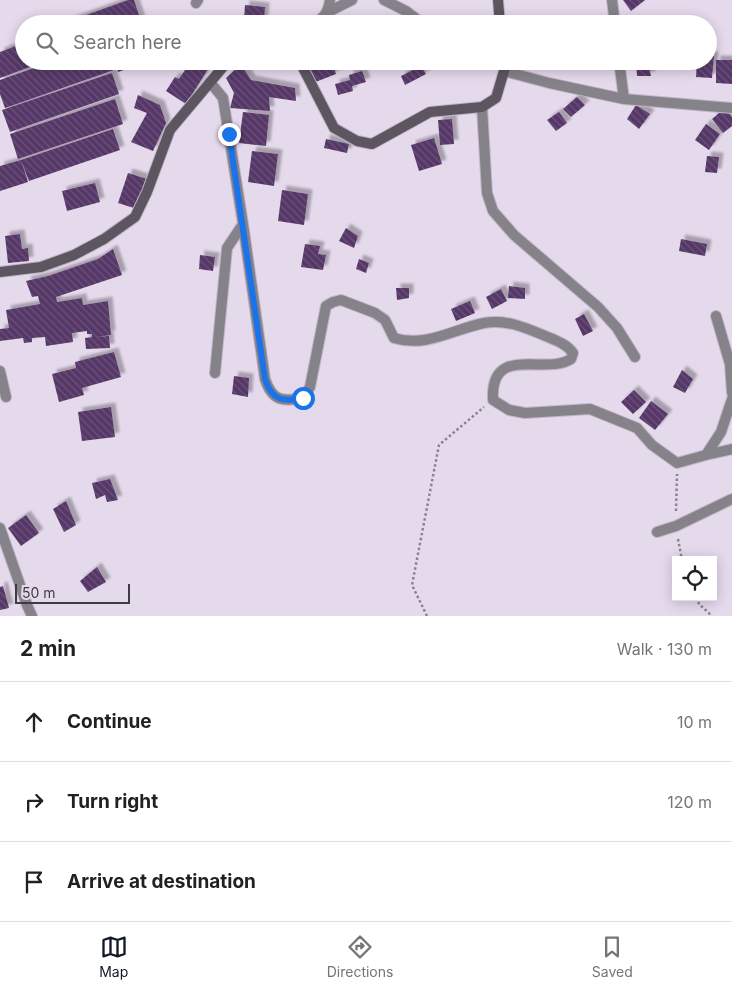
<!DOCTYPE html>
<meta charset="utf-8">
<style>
body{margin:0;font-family:Inter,sans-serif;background:#f6f6f6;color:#202124}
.controls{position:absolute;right:15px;bottom:15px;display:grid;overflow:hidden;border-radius:0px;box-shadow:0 2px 12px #0003}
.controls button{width:45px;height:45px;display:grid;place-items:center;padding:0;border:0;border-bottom:1px solid #e0e0e0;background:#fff;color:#202124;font:25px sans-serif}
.scale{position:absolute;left:15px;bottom:12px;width:115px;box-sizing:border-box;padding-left:5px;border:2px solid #3f3b42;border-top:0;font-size:14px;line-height:18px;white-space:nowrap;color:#3f3b42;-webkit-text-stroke:4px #e5d9ec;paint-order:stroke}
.stop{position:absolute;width:15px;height:15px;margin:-11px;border:4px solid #1a73e8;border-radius:50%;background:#fff}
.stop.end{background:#1a73e8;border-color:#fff;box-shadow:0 1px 5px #0008}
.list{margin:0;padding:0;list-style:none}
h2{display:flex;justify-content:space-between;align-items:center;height:65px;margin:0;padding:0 20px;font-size:21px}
h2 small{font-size:16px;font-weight:400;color:#757577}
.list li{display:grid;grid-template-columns:32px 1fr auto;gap:15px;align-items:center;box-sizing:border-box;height:80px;padding:0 20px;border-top:1px solid #e0e0e0}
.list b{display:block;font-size:19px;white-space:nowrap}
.list em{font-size:16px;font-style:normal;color:#757577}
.icon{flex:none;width:28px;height:28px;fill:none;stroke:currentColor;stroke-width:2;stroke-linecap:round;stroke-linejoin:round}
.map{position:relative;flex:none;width:732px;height:616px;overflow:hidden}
.search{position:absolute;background:#fff;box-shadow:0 2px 12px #0003;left:15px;right:15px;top:15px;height:55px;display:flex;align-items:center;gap:12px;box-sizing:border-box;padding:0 18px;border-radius:28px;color:#757577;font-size:19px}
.sheet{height:305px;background:#fff}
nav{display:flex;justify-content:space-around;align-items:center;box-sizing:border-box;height:70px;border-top:1px solid #e0e0e0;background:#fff;font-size:14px;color:#757577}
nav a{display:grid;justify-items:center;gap:2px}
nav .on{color:#111827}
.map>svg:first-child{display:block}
</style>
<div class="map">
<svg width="732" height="616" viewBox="0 0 732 616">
<defs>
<pattern id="building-back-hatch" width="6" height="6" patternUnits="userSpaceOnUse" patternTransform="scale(1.25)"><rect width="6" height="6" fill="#563767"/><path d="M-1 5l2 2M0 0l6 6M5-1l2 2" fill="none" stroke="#6c537a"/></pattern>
<filter id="shadow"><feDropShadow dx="4.5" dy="-4.5" stdDeviation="1" flood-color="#0004"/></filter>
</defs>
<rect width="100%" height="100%" fill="#e5d9ec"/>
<path fill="url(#building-back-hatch)" filter="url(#shadow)" d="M 128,0 L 134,0 L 142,24 L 61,24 Z
M 623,0 L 645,0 L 631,11 Z
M 245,5 L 265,7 L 264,21 L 244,19 Z
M 24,43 L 24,61 L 41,61 L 41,63 L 0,78 L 0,52 Z
M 708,56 L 714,56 L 712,78 L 696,77 L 697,61 L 708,61 Z
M 716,60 L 732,60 L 732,84 L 716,83 Z
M 54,61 L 111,61 L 114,70 L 5,108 L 0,94 L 0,80 Z
M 115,61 L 148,61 L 148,62 L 118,72 Z
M 191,61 L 203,61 L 210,66 L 186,104 L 166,91 L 175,77 L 179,79 Z
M 306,61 L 332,61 L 336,74 L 313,83 Z
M 636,61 L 648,61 L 651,76 L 637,76 Z
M 241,64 L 251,80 L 295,88 L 296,101 L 269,97 L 270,111 L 230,108 L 234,93 L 226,78 Z
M 421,66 L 426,74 L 405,85 L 401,76 Z
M 362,71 L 366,82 L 352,86 L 353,91 L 338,95 L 335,84 L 350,80 L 349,75 Z
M 112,73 L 119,94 L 10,132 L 2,110 Z
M 138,95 L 160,105 L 166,123 L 153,151 L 131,142 L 147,113 L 134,108 Z
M 577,97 L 585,105 L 571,117 L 563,109 Z
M 115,99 L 123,124 L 18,159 L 10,134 Z
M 636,105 L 650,114 L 639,129 L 627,119 Z
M 725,108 L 732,117 L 732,126 L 723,133 L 712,119 Z
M 243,112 L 269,115 L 266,146 L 239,143 Z
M 559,112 L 567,123 L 556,131 L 547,120 Z
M 452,119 L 454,144 L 440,145 L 438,120 Z
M 706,124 L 720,134 L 709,150 L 695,140 Z
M 113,129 L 120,150 L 29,181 L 21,160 Z
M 434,138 L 442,164 L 419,171 L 411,145 Z
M 326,139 L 349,144 L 347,153 L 324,148 Z
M 252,151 L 278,154 L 274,186 L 248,182 Z
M 707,156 L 719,157 L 717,173 L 705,172 Z
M 21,160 L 28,182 L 0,191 L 0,166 Z
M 128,173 L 147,179 L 137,209 L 118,203 Z
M 95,183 L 100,202 L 67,211 L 62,191 Z
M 282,190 L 308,194 L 304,225 L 278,221 Z
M 346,228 L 358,236 L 354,248 L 339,241 Z
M 20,234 L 22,249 L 28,248 L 29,261 L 8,263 L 5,236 Z
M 681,239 L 707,244 L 705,256 L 679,251 Z
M 305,244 L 320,246 L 318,254 L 326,255 L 323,270 L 301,267 Z
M 113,249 L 122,275 L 56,297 L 57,302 L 82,298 L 83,305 L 108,301 L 111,335 L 96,337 L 109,336 L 110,348 L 86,349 L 85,338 L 92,337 L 92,334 L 87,334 L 87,331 L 72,333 L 73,342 L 46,346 L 45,337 L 32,338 L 32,342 L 24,343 L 23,338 L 0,341 L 0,329 L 9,328 L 6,310 L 40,304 L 38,296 L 32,297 L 26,281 L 48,276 L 98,259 Z
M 200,255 L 215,257 L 213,271 L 199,269 Z
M 359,259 L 369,263 L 366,273 L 356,269 Z
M 509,286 L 525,288 L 525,299 L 508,298 Z
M 396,288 L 409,288 L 409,298 L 397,300 Z
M 501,289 L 507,301 L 492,309 L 486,297 Z
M 470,301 L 475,313 L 456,321 L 451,309 Z
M 584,314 L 593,331 L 583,336 L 575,319 Z
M 114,352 L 121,377 L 82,388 L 84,395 L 59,402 L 52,374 L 76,368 L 75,362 Z
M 682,370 L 693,379 L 685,393 L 673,387 Z
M 234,376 L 249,378 L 248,397 L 232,394 Z
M 634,390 L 646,402 L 633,414 L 621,402 Z
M 651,401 L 668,414 L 655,430 L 639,418 Z
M 111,407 L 115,437 L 82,441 L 78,412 Z
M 110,479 L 118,500 L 107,502 L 105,495 L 96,499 L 92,483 Z
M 66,501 L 76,525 L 64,532 L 53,509 Z
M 26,515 L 39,533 L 21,546 L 8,528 Z
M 97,567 L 106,582 L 88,592 L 80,581 Z
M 3,586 L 9,608 L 0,610 L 0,587 Z"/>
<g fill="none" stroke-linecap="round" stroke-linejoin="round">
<defs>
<path id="street" d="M 384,0 L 406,11 L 423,24
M 612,0 L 615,24
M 196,3 L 198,0
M 328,12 L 352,0
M 311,24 C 324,19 328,13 330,0
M 619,61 L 624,99
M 504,71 L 549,83 L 624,99 L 732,108
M 210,82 L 223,98 L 243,224 L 265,379 C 272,401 283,402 303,398 L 310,387 L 326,306 L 333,302 L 341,300 L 375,313 L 385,320 L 394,338 C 426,348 454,329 484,323 C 505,319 524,327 543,335 C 554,340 566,343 573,353 L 571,359 C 545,376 490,343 493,400 L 509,410 L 525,413 L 590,409 L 637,428 L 652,445 L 677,463 L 706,455 L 721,432 L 732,399
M 482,107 L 487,193 L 493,211 L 514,235 L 598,307 L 617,328 L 635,357
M 716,316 L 730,364 L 732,393
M 0,371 L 6,397
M 215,373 L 227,248 L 243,224
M 706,455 L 732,449
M 0,528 L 27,605 L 32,616
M 657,532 L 676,526 L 732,499"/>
<path id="secondary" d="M 498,0 L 500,24
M 297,61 L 300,62 L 334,128 L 357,141 L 372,144 L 430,112 L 482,107 L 496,98 L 504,71 L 503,61
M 0,272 L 41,267 L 74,255 L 104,239 L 135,217 L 147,192 L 170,130 L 228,61"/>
</defs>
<use href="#street" stroke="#c0b6c7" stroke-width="12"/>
<use href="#secondary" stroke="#c0b6c7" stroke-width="12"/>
<path stroke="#8a828f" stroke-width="2.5" stroke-dasharray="2.5 2.5" stroke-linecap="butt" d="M 676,511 L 677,474
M 678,539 L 682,560
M 697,597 L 699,604 L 712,616
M 427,616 L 412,585 L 439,445 L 484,407"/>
<use href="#street" stroke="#868289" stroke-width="10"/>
<use href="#secondary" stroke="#5d5661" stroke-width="10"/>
</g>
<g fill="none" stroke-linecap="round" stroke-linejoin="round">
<path stroke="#1a73e8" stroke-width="6" d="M 229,134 L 265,379 C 272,401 283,402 303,398"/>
</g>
</svg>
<div class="controls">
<button><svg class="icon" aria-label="locate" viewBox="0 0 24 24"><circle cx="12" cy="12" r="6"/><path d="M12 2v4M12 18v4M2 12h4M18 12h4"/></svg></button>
</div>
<div class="scale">50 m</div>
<div class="stop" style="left:303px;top:398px"></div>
<div class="stop end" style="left:229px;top:134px"></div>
<div class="search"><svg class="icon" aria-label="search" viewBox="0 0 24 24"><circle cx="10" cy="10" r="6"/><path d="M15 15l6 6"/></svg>Search here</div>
</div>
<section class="sheet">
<h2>2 min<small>Walk · 130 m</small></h2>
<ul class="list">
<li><svg class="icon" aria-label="ahead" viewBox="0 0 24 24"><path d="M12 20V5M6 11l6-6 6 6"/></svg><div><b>Continue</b></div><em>10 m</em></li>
<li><svg class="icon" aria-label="right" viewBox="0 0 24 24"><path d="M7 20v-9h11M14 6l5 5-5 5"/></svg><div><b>Turn right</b></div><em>120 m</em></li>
<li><svg class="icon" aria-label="arrive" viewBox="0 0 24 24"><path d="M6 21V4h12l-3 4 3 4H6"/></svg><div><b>Arrive at destination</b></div></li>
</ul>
</section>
<nav>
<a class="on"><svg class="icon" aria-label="map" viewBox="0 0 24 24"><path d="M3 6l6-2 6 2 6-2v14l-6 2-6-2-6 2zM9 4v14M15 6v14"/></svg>Map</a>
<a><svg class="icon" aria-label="directions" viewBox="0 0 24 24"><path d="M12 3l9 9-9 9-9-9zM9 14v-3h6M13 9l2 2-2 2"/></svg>Directions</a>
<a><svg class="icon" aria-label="saved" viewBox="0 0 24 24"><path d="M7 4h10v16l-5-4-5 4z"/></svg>Saved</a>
</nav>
